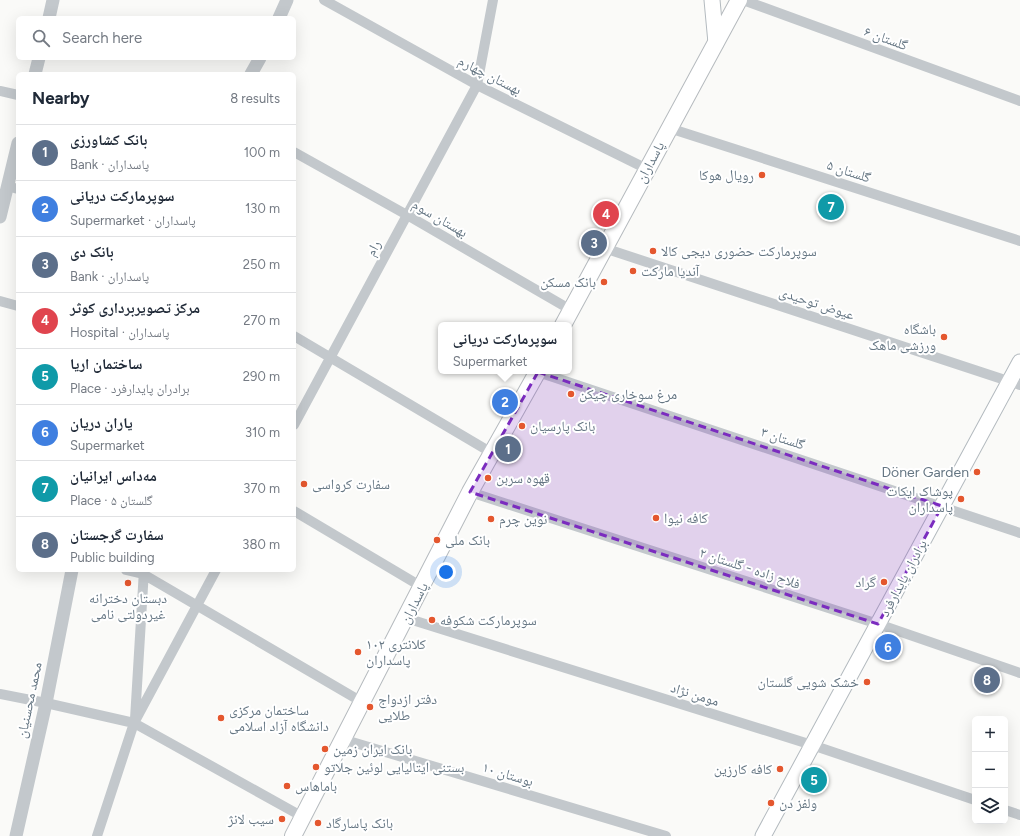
<!DOCTYPE html>
<meta charset="utf-8">
<style>
body{margin:0;font-family:Figtree,"Noto Naskh Arabic",sans-serif;background:#f2f2f3;color:#1f2937}
.controls{position:absolute;right:12px;bottom:12px;display:grid;overflow:hidden;border-radius:6px;box-shadow:0 4px 16px #0002}
.controls button{width:36px;height:36px;display:grid;place-items:center;padding:0;border:0;border-bottom:1px solid #e0e1e3;background:#fff;color:#1f2937;font:20px sans-serif}
.you{position:absolute;left:446px;top:572px;width:14px;height:14px;margin:-10px;border:3px solid #fff;border-radius:50%;background:#1a73e8;box-shadow:0 0 0 6px #1a73e833}
.badge{display:grid;place-items:center;width:26px;height:26px;border-radius:50%;background:#e4572e;color:#fff;font-size:13px;font-weight:700}
.pin{position:absolute;translate:-50% -50%;border:2px solid #fff;box-shadow:0 1px 4px #0006}
.popup{position:absolute;left:438px;top:322px;width:134px;height:52px;box-sizing:border-box;display:grid;place-content:center;border-radius:6px;background:#fff;filter:drop-shadow(0 1px 3px #0005);font-size:13px;white-space:nowrap;color:#747a83}
.popup b{font-size:15px;color:#1f2937}
.popup::after{content:'';position:absolute;left:50%;top:100%;margin-left:-8px;border:8px solid transparent;border-top-color:#fff}
.list{margin:0;padding:0;list-style:none}
h2{display:flex;justify-content:space-between;align-items:center;height:52px;margin:0;padding:0 16px;font-size:17px}
h2 small{font-size:13px;font-weight:400;color:#747a83}
.list li{display:grid;grid-template-columns:26px 1fr auto;gap:12px;align-items:center;box-sizing:border-box;height:56px;padding:0 16px;border-top:1px solid #e0e1e3}
.list b{display:block;font-size:15px;white-space:nowrap}
.list p{margin:0;font-size:13px;white-space:nowrap;color:#747a83}
.list em{font-size:13px;font-style:normal;color:#747a83}
.icon{flex:none;width:22px;height:22px;fill:none;stroke:currentColor;stroke-width:2;stroke-linecap:round;stroke-linejoin:round}
.map{position:relative;flex:none;width:1020px;height:836px;overflow:hidden}
.search{position:absolute;background:#fff;box-shadow:0 4px 16px #0002;left:16px;top:16px;width:280px;height:44px;display:flex;align-items:center;gap:10px;box-sizing:border-box;padding:0 14px;border-radius:6px;color:#747a83;font-size:15px}
.panel{position:absolute;background:#fff;box-shadow:0 4px 16px #0002;left:16px;top:72px;width:280px;height:500px;border-radius:6px}
.map>svg:first-child{display:block}
</style>
<div class="map">
<svg width="1020" height="836" viewBox="0 0 1020 836">
<rect width="100%" height="100%" fill="#fafaf8"/>
<g fill="none" stroke-linecap="round" stroke-linejoin="round">
<defs>
<path id="secondary" d="M 712,0 L 716,43
M 763,836 L 1020,362"/>
<path id="primary" d="M 563,325 L 739,0
M 293,836 L 470,492 L 538,371"/>
</defs>
<use href="#secondary" stroke="#b3babf" stroke-width="17"/>
<use href="#primary" stroke="#b5babe" stroke-width="18"/>
<path stroke="#c3c8cc" stroke-width="10" d="M 324,0 L 477,85 L 647,169
M 743,0 L 1020,101
M 0,91 L 18,95
M 669,128 L 1020,241
M 294,152 L 407,215 L 571,310
M 7,186 L 18,189
M 604,248 L 1020,385
M 0,301 L 18,306
M 294,336 L 492,453
M 538,372 L 1020,533
M 294,425 L 477,85 L 493,0
M 470,492 L 878,624 L 1020,673
M 294,511 L 422,587
M 126,570 L 143,574 L 362,702
M 406,618 L 812,745 L 975,800
M 0,694 L 46,703 L 134,723 L 303,817
M 135,719 L 144,570
M 342,739 L 666,836
M 1005,810 L 1020,815
M 97,836 L 134,723 L 216,570"/>
<path stroke="#c3c8cc" stroke-width="13" d="M 49,18 L 53,0
M 279,18 L 287,0
M 35,74 L 39,58
M 251,74 L 260,58
M 0,217 L 18,143
M 16,836 L 46,703 L 72,570"/>
<use href="#secondary" stroke="#fff" stroke-width="15"/>
<use href="#primary" stroke="#fff" stroke-width="16"/>
</g>
<path fill="#7b2cbf" fill-opacity="0.2" stroke="#7b2cbf" stroke-width="3" stroke-dasharray="8 5" stroke-linejoin="round" d="M 538,372 L 942,506 L 878,624 L 470,492 Z"/>
<g fill="#e4572e" stroke="#fff" stroke-width="1.5">
<circle cx="762" cy="175" r="4"/>
<circle cx="653" cy="251" r="4"/>
<circle cx="633" cy="271" r="4"/>
<circle cx="604" cy="282" r="4"/>
<circle cx="944" cy="337" r="4"/>
<circle cx="571" cy="394" r="4"/>
<circle cx="522" cy="426" r="4"/>
<circle cx="977" cy="472" r="4"/>
<circle cx="488" cy="478" r="4"/>
<circle cx="304" cy="484" r="4"/>
<circle cx="961" cy="499" r="4"/>
<circle cx="656" cy="518" r="4"/>
<circle cx="491" cy="519" r="4"/>
<circle cx="437" cy="540" r="4"/>
<circle cx="884" cy="582" r="4"/>
<circle cx="128" cy="583" r="4"/>
<circle cx="432" cy="620" r="4"/>
<circle cx="358" cy="652" r="4"/>
<circle cx="867" cy="682" r="4"/>
<circle cx="370" cy="707" r="4"/>
<circle cx="221" cy="718" r="4"/>
<circle cx="325" cy="749" r="4"/>
<circle cx="316" cy="767" r="4"/>
<circle cx="780" cy="769" r="4"/>
<circle cx="287" cy="786" r="4"/>
<circle cx="771" cy="803" r="4"/>
<circle cx="282" cy="819" r="4"/>
<circle cx="318" cy="823" r="4"/>
</g>
<g text-anchor="middle" stroke-width="4" stroke-linejoin="round" paint-order="stroke">
<g font-size="14" fill="#657683" stroke="#fff">
<text transform="translate(886 38) rotate(20)" y="5">گلستان ۶</text>
<text transform="translate(490 75) rotate(27)" y="5">بهستان چهارم</text>
<text transform="translate(650 162) rotate(-62)" y="5">پاسداران</text>
<text transform="translate(849 171) rotate(18)" y="5">گلستان ۵</text>
<text transform="translate(440 218) rotate(30)" y="5">بهستان سوم</text>
<text transform="translate(373 248) rotate(-62)" y="5">رام</text>
<text transform="translate(817 303) rotate(18)" y="5">عیوض توحیدی</text>
<text transform="translate(783 438) rotate(18)" y="5">گلستان ۳</text>
<text transform="translate(750 568) rotate(18)" y="5">فلاح زاده - گلستان ۲</text>
<text transform="translate(903 578) rotate(-62)" y="5">برادران پایدارفرد</text>
<text transform="translate(414 603) rotate(-63)" y="5">پاسداران</text>
<text transform="translate(695 694) rotate(17)" y="5">مومن نژاد</text>
<text transform="translate(29 700) rotate(-78)" y="5">محمد محسنیان</text>
<text transform="translate(508 774) rotate(17)" y="5">بوستان ۱۰</text>
</g>
<g font-size="14" fill="#657683" stroke="#fff" text-anchor="start">
<text x="754" y="180" text-anchor="end">رویال هوکا</text>
<text x="661" y="256">سوپرمارکت حضوری دیجی کالا</text>
<text x="641" y="276">آندیا مارکت</text>
<text x="596" y="287" text-anchor="end">بانک مسکن</text>
<text x="936" y="334" text-anchor="end">باشگاه<tspan x="936" dy="16">ورزشی ماهک</tspan></text>
<text x="579" y="399">مرغ سوخاری چیکن</text>
<text x="530" y="431">بانک پارسیان</text>
<text x="969" y="477" text-anchor="end">Döner Garden</text>
<text x="496" y="483">قهوه سربن</text>
<text x="312" y="489">سفارت کرواسی</text>
<text x="953" y="496" text-anchor="end">پوشاک ایکات<tspan x="953" dy="16">پاسداران</tspan></text>
<text x="664" y="523">کافه نیوا</text>
<text x="499" y="524">نوین چرم</text>
<text x="445" y="545">بانک ملی</text>
<text x="876" y="587" text-anchor="end">گراد</text>
<text x="128" y="603" text-anchor="middle">دبستان دخترانه<tspan x="128" dy="16">غیردولتی نامی</tspan></text>
<text x="440" y="625">سوپرمارکت شکوفه</text>
<text x="366" y="649">کلانتری ۱۰۲<tspan x="366" dy="16">پاسداران</tspan></text>
<text x="859" y="687" text-anchor="end">خشک شویی گلستان</text>
<text x="378" y="704">دفتر ازدواج<tspan x="378" dy="16">طلایی</tspan></text>
<text x="229" y="715">ساختمان مرکزی<tspan x="229" dy="16">دانشگاه آزاد اسلامی</tspan></text>
<text x="333" y="754">بانک ایران زمین</text>
<text x="324" y="772">بستنی ایتالیایی لوئین جلاتو</text>
<text x="772" y="774" text-anchor="end">کافه کارزین</text>
<text x="295" y="791">باماهاس</text>
<text x="779" y="808">ولفز دن</text>
<text x="274" y="824" text-anchor="end">سیب لانژ</text>
<text x="326" y="828">بانک پاسارگاد</text>
</g>
</g>
</svg>
<div class="controls">
<button>+</button>
<button>−</button>
<button><svg class="icon" aria-label="layers" viewBox="0 0 24 24"><path d="M12 4l9 5-9 5-9-5zM3 14l9 5 9-5"/></svg></button>
</div>
<div class="you"></div>
<div class="pin badge" style="left:508px;top:449px;background:#5c6f8a">1</div>
<div class="pin badge" style="left:505px;top:402px;background:#3f7fe0">2</div>
<div class="popup"><b>سوپرمارکت دریانی</b>Supermarket</div>
<div class="pin badge" style="left:594px;top:243px;background:#5c6f8a">3</div>
<div class="pin badge" style="left:606px;top:214px;background:#e0444e">4</div>
<div class="pin badge" style="left:814px;top:780px;background:#0f9aa8">5</div>
<div class="pin badge" style="left:888px;top:647px;background:#3f7fe0">6</div>
<div class="pin badge" style="left:831px;top:207px;background:#0f9aa8">7</div>
<div class="pin badge" style="left:987px;top:680px;background:#5c6f8a">8</div>
<div class="search"><svg class="icon" aria-label="search" viewBox="0 0 24 24"><circle cx="10" cy="10" r="6"/><path d="M15 15l6 6"/></svg>Search here</div>
<section class="panel">
<h2>Nearby<small>8 results</small></h2>
<ul class="list">
<li><span class="badge" style="background:#5c6f8a">1</span><div><b>بانک کشاورزی</b><p>Bank · پاسداران</p></div><em>100 m</em></li>
<li><span class="badge" style="background:#3f7fe0">2</span><div><b>سوپرمارکت دریانی</b><p>Supermarket · پاسداران</p></div><em>130 m</em></li>
<li><span class="badge" style="background:#5c6f8a">3</span><div><b>بانک دی</b><p>Bank · پاسداران</p></div><em>250 m</em></li>
<li><span class="badge" style="background:#e0444e">4</span><div><b>مرکز تصویربرداری کوثر</b><p>Hospital · پاسداران</p></div><em>270 m</em></li>
<li><span class="badge" style="background:#0f9aa8">5</span><div><b>ساختمان اریا</b><p>Place · برادران پایدارفرد</p></div><em>290 m</em></li>
<li><span class="badge" style="background:#3f7fe0">6</span><div><b>یاران دریان</b><p>Supermarket</p></div><em>310 m</em></li>
<li><span class="badge" style="background:#0f9aa8">7</span><div><b>مه‌داس ایرانیان</b><p>Place · گلستان ۵</p></div><em>370 m</em></li>
<li><span class="badge" style="background:#5c6f8a">8</span><div><b>سفارت گرجستان</b><p>Public building</p></div><em>380 m</em></li>
</ul>
</section>
</div>
